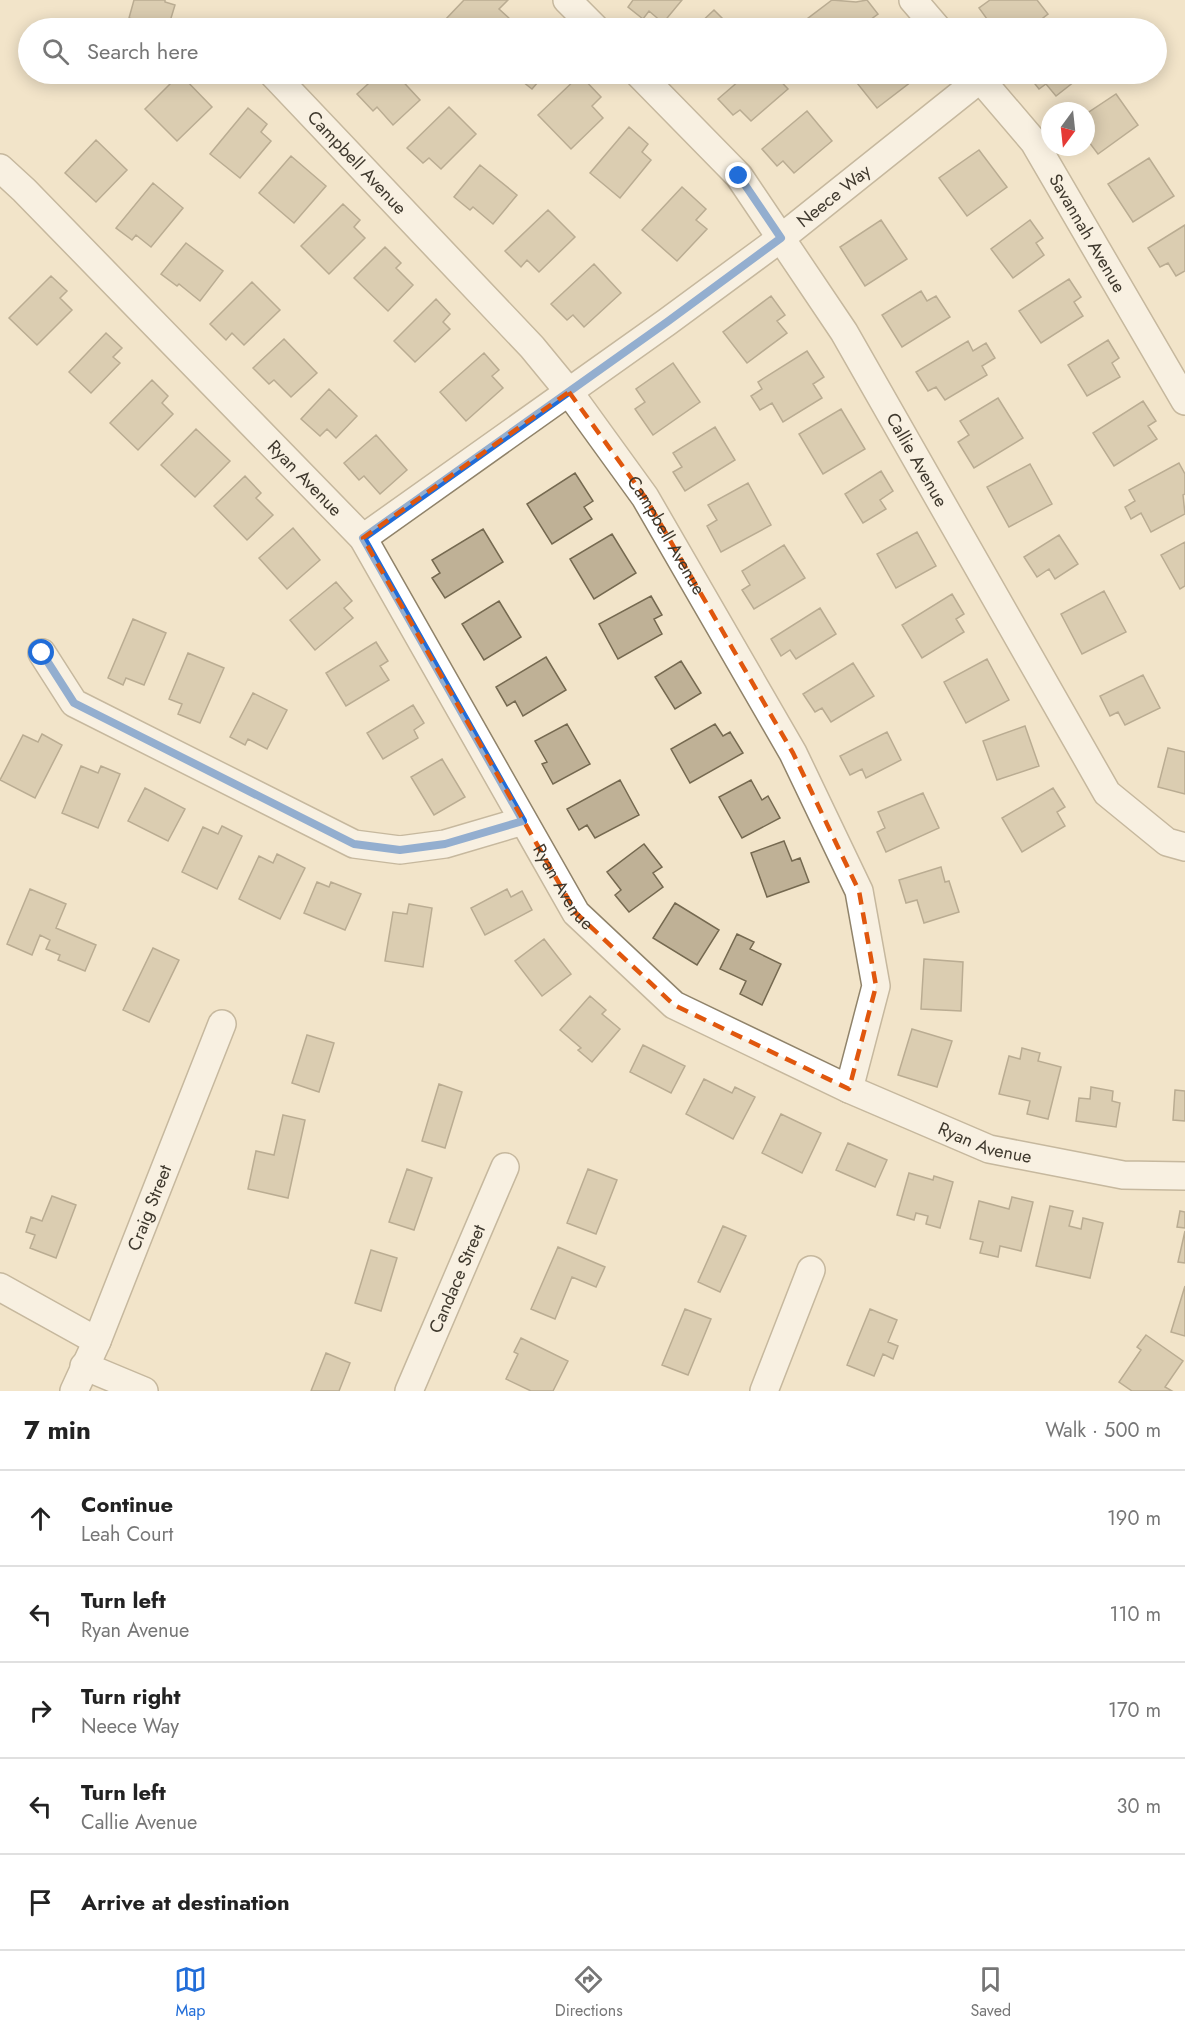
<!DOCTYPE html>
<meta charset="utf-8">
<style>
body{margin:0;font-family:Jost,sans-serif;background:#f2f2f2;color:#222}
.compass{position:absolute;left:1041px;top:102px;width:54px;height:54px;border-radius:50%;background:#fff;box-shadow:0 3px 15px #0003;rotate:195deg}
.stop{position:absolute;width:18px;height:18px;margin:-14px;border:4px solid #216dd8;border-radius:50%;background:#fff}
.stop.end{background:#216dd8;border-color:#fff;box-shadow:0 2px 6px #0008}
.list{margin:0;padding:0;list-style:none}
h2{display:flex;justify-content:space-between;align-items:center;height:78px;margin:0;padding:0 24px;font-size:26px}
h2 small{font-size:20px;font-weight:400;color:#767676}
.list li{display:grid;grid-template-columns:39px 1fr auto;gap:18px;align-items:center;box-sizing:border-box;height:96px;padding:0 24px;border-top:2px solid #e0e0e0}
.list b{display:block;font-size:22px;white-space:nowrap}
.list p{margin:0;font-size:20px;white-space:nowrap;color:#767676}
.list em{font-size:20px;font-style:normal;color:#767676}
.icon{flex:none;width:33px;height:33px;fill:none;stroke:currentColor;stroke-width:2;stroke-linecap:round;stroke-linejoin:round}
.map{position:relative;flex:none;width:1185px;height:1391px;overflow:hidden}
.search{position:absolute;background:#fff;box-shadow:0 3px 15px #0003;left:18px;right:18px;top:18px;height:66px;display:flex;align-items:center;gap:15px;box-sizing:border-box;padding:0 21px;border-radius:33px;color:#767676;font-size:22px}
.sheet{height:558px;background:#fff}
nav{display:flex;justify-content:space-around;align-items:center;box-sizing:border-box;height:84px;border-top:2px solid #e0e0e0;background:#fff;font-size:16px;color:#767676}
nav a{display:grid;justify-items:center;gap:3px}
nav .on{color:#216dd8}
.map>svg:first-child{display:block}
</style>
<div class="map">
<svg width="1185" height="1391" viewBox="0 0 1185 1391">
<rect width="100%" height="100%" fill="#f2e4c9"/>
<path fill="#bfb196" stroke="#756950" stroke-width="1.5" d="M 134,0 L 165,0 L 165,2 L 175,5 L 168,28 L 162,28 L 129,18 Z
M 464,0 L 508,0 L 499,9 L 511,20 L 503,28 L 454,28 L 445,20 Z
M 633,0 L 682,0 L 663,23 L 649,11 L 643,19 L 628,7 Z
M 832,0 L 856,2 L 867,0 L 878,14 L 859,28 L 814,28 L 807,19 Z
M 990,0 L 1037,0 L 1048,14 L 1030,28 L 999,28 L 996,23 L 992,26 L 979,8 Z
M 714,10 L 732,28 L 695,28 Z
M 329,19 L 341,28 L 321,28 Z
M 180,74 L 212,107 L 177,141 L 145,109 Z
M 379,74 L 396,74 L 420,100 L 393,125 L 377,107 L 373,111 L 357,94 Z
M 513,74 L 545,74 L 532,89 Z
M 747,74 L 774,74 L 788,89 L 751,121 L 740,110 L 733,115 L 718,99 Z
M 859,74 L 913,74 L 916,78 L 877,108 L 853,78 Z
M 1027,74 L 1084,74 L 1056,96 L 1046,84 L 1039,89 Z
M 580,75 L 601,97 L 592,106 L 603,118 L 571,149 L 538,115 Z
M 1116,94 L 1138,125 L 1098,154 L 1089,142 L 1086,144 L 1086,114 Z
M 449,107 L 476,134 L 441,169 L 429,158 L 423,163 L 407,148 Z
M 248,108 L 267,124 L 261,132 L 271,141 L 240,178 L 210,154 Z
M 807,111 L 832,141 L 794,173 L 783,161 L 777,166 L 762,149 Z
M 629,127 L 648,144 L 642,152 L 651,160 L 620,198 L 590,173 Z
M 96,140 L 127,170 L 96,202 L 65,173 Z
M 979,150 L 1007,187 L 967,216 L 939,178 Z
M 291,156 L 326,186 L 294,223 L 259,193 Z
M 1149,158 L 1174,196 L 1133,222 L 1108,184 Z
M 480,165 L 517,195 L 493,224 L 473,207 L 470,210 L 454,197 Z
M 153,183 L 183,208 L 151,247 L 136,235 L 132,240 L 116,228 Z
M 682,187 L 706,209 L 696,220 L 707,229 L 677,261 L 642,230 Z
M 343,204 L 360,220 L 354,227 L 365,238 L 329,274 L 301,246 Z
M 548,210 L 575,237 L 539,272 L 527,260 L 521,267 L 505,251 Z
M 881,220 L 907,259 L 865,286 L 840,247 Z
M 1030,220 L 1043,238 L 1036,243 L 1044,255 L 1013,278 L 991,249 Z
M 1185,225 L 1185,271 L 1176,276 L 1168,263 L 1160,267 L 1148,248 Z
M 186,243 L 223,271 L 200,301 L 179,284 L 177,286 L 161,274 Z
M 385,247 L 401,263 L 396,268 L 413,285 L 388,311 L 354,278 Z
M 594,264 L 621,293 L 584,327 L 573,315 L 567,320 L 551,304 Z
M 51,276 L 67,291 L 60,298 L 72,310 L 37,345 L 9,318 Z
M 1069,279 L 1081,297 L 1074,302 L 1083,316 L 1041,343 L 1019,311 Z
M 252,282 L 280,310 L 244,345 L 232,333 L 226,340 L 210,324 Z
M 921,291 L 927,301 L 936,296 L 950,317 L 902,347 L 882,315 Z
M 771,296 L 785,315 L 777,321 L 787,333 L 747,363 L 723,332 Z
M 436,299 L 450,314 L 443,322 L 450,329 L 415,362 L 394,341 Z
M 106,333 L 122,348 L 113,357 L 120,363 L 91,393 L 69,372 Z
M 284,339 L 317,373 L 291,397 L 274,380 L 269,384 L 253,368 Z
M 1108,340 L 1119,358 L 1112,363 L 1120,377 L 1087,396 L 1068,365 Z
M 968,341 L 973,351 L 986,343 L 995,358 L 982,366 L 987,375 L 945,400 L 936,387 L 928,391 L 916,372 Z
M 807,351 L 824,377 L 813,384 L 822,398 L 783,422 L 772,403 L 760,410 L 751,396 L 762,389 L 758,382 Z
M 484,353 L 499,370 L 492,376 L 503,388 L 466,421 L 440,392 Z
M 673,363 L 700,402 L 653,435 L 635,409 L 645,402 L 636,389 Z
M 152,380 L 168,396 L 162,403 L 173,414 L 138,450 L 110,423 Z
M 329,389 L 357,416 L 336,438 L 327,429 L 320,436 L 301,419 Z
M 998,398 L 1023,438 L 974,468 L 958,442 L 969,435 L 960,421 Z
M 1143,401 L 1156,421 L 1148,426 L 1157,439 L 1114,466 L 1093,433 Z
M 841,409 L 865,449 L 823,474 L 799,434 Z
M 715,427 L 735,460 L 685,491 L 673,472 L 682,467 L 673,453 Z
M 196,429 L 230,461 L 195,497 L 161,465 Z
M 376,435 L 407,470 L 380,494 L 364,476 L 359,480 L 344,463 Z
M 1179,463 L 1185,474 L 1185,494 L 1183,495 L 1185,514 L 1151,532 L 1141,513 L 1131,519 L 1125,507 L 1135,501 L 1129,490 Z
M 1030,464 L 1052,504 L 1009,527 L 987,487 Z
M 881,471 L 893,491 L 880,500 L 886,509 L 863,523 L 845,494 Z
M 575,473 L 593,501 L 584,507 L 592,519 L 552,544 L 527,504 Z
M 245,476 L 261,493 L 256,498 L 273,515 L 247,540 L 214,506 Z
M 748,483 L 771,525 L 721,552 L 707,526 L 717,520 L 708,505 Z
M 293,528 L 320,560 L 287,589 L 259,558 Z
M 483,529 L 503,562 L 445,598 L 432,578 L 440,573 L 432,560 Z
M 917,532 L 936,566 L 896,588 L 877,554 Z
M 612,534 L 636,573 L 594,599 L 570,559 Z
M 1059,535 L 1078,564 L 1055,579 L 1049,569 L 1037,577 L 1024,557 Z
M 1185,542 L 1185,586 L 1180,589 L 1161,555 Z
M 784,545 L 805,578 L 754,609 L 742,590 L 750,585 L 742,571 Z
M 336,582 L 352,601 L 344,608 L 353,618 L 315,650 L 290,620 Z
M 1104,591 L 1126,632 L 1082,654 L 1061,614 Z
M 952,594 L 964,614 L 956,619 L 964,632 L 922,658 L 902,625 Z
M 651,596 L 662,615 L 654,619 L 662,634 L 618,659 L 599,624 Z
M 499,601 L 521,637 L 484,660 L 462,624 Z
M 820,608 L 836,634 L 796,659 L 790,650 L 781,656 L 771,639 Z
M 133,619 L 166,633 L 144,685 L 126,678 L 123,685 L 108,678 Z
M 376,642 L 388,661 L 380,666 L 389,680 L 346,706 L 326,673 Z
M 188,653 L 224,668 L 200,723 L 178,714 L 182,704 L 169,699 Z
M 546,657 L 566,690 L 523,716 L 515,701 L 507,706 L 496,687 Z
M 987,659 L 1009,700 L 966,723 L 944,682 Z
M 681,661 L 701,693 L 675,709 L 655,677 Z
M 853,663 L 874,696 L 831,722 L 822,708 L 815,712 L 803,694 Z
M 1143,675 L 1160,708 L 1125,725 L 1118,712 L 1110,716 L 1100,696 Z
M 253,693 L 287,710 L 267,749 L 248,739 L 245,745 L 230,737 Z
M 413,705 L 424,723 L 414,730 L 418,738 L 383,759 L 367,733 Z
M 567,724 L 590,764 L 553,784 L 542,764 L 547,762 L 535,741 Z
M 715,724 L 723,736 L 730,732 L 743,753 L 690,783 L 671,749 Z
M 1025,726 L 1039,766 L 997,780 L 983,741 Z
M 887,732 L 901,760 L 866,778 L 862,769 L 850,775 L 840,756 Z
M 42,734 L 62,745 L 35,798 L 0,780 L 23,735 L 38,742 Z
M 1168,748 L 1185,752 L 1185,794 L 1158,787 Z
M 442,759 L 465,797 L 434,815 L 411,777 Z
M 81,766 L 98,773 L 101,766 L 120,774 L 98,828 L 62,813 Z
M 620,780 L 639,815 L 595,838 L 587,825 L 579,830 L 567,809 Z
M 751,780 L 762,800 L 768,796 L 780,818 L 742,838 L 719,797 Z
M 145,788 L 185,809 L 168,841 L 128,821 Z
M 1053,788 L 1065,807 L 1057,812 L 1065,826 L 1022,852 L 1002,818 Z
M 923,793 L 939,828 L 886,852 L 877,832 L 885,828 L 878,812 Z
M 222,826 L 242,836 L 217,889 L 182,872 L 203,827 L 218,834 Z
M 784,841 L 792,861 L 800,858 L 809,882 L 767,897 L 751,853 Z
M 644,844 L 662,867 L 653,873 L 663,887 L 629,912 L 615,895 L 621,890 L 607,872 Z
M 277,854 L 305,868 L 280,919 L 239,899 L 259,856 L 273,863 Z
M 941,867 L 945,882 L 949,881 L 959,912 L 924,923 L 917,900 L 906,903 L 899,880 Z
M 317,882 L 329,887 L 331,882 L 361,894 L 345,930 L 304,913 Z
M 30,889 L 66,904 L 56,928 L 96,945 L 85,971 L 58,960 L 60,955 L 46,949 L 50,940 L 40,935 L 32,955 L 7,944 Z
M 507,889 L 511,897 L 522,891 L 532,910 L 485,935 L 471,908 Z
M 675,903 L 719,930 L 697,965 L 653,938 Z
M 409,904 L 432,908 L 423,967 L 385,961 L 393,912 L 407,914 Z
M 737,934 L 754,942 L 750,949 L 781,964 L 762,1005 L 740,994 L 746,981 L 720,969 Z
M 544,939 L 571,974 L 542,996 L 515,961 Z
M 153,948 L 179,960 L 149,1022 L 123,1010 Z
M 924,959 L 963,962 L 961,1011 L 921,1009 Z
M 590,996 L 606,1010 L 602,1014 L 620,1029 L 592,1062 L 578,1050 L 581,1048 L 560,1030 Z
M 912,1029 L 952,1041 L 937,1087 L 898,1075 Z
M 307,1035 L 334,1043 L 319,1092 L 292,1083 Z
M 643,1045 L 685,1066 L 671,1093 L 630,1072 Z
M 1022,1048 L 1040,1053 L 1038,1061 L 1061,1067 L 1048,1119 L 1027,1114 L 1030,1101 L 999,1094 L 1009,1056 L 1020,1059 Z
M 704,1079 L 732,1093 L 735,1087 L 755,1097 L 733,1139 L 686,1114 Z
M 439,1084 L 462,1092 L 445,1148 L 422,1141 Z
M 1091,1087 L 1113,1091 L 1112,1101 L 1120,1103 L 1116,1127 L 1076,1121 L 1079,1098 L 1090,1099 Z
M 1175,1090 L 1185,1091 L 1185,1121 L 1173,1120 Z
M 781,1114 L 821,1133 L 802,1173 L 762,1153 Z
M 283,1115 L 305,1120 L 288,1198 L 248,1189 L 256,1151 L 274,1155 Z
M 848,1143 L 887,1160 L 875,1187 L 836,1170 Z
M 407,1169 L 432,1178 L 414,1230 L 389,1222 Z
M 588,1169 L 617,1180 L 596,1234 L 567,1223 Z
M 909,1173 L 933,1180 L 934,1176 L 953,1182 L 940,1228 L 926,1224 L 928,1216 L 916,1213 L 914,1220 L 897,1215 Z
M 52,1196 L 76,1205 L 56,1258 L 30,1248 L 35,1235 L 26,1232 L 31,1217 L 42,1221 Z
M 1012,1197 L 1033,1202 L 1021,1251 L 1000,1246 L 998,1257 L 980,1253 L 983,1242 L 970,1239 L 979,1201 L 1009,1209 Z
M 1050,1206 L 1073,1211 L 1069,1226 L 1081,1229 L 1083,1218 L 1103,1223 L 1090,1278 L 1036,1266 Z
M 1180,1211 L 1185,1212 L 1185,1228 L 1177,1227 Z
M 723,1226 L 746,1236 L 720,1292 L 698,1282 Z
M 1185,1231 L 1185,1263 L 1178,1262 Z
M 558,1247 L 605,1267 L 596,1287 L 572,1277 L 555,1319 L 531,1309 Z
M 371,1250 L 397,1258 L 381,1311 L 355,1303 Z
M 1185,1286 L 1185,1336 L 1171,1332 Z
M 685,1309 L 711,1319 L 688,1375 L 662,1365 Z
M 870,1309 L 897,1320 L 888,1342 L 898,1346 L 893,1359 L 883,1354 L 874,1376 L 847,1365 Z
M 1146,1335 L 1183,1361 L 1165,1387 L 1172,1391 L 1132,1391 L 1119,1382 L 1141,1350 L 1137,1347 Z
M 521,1338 L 568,1361 L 553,1391 L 531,1391 L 506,1379 L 518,1354 L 514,1352 Z
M 326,1353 L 350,1363 L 339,1391 L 311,1391 Z"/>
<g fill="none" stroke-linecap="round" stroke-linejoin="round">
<defs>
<g id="minor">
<path d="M 567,0 L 595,28"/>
<path d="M 913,0 L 937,28"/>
<path id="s1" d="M 273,74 L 532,347 L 569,392 L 645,497 L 793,753 L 859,891 L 876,986 L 849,1089"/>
<path id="s2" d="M 639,74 L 739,176 L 844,332 L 1107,793 L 1167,842 L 1185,847"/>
<path id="s3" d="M 976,74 L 1034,142 L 1185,401"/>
<path id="s4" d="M 0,168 L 24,190 L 363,538 L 576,913 L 674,1005 L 849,1089 L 989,1149 L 1123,1175 L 1185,1176"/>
<path id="s5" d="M 363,538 L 667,322 L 781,238 L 980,79"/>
<path d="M 42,653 L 74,703 L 354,844 L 400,850 L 445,844 L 523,821"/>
<path d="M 0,1287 L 97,1341"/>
<path d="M 84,1366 L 144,1391"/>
<path id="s6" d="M 74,1391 L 97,1341 L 222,1024"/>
<path id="s7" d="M 409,1391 L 505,1167"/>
<path d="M 764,1391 L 811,1270"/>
</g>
</defs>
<use href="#minor" stroke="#90836a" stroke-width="30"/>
<use href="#minor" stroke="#fff" stroke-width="27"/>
</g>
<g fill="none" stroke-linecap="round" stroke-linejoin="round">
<path stroke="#216dd8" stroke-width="8" d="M 42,653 L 74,703 L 354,844 L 400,850 L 445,844 L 523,821 L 363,538 L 667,322 L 781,238 L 739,176"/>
</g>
<path d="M0 0H1185V1391H0ZM 569,392 L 645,497 L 793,753 L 859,891 L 876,986 L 849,1089 L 674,1005 L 576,913 L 363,538 Z" fill="#f2e4c9" fill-opacity=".55" fill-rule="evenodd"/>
<path fill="none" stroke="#e0570e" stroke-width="4.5" stroke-dasharray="12 8" stroke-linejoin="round" d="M 569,392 L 645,497 L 793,753 L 859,891 L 876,986 L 849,1089 L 674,1005 L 576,913 L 363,538 Z"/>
<g text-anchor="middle" stroke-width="4.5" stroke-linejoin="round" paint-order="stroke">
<g font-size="18" fill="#3f392e" stroke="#fff">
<text dy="6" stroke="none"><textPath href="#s1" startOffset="122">Campbell Avenue</textPath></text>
<text dy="6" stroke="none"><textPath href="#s5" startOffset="582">Neece Way</textPath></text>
<text dy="6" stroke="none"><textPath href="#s3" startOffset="195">Savannah Avenue</textPath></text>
<text dy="6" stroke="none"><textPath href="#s2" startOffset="478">Callie Avenue</textPath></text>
<text dy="6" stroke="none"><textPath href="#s4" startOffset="435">Ryan Avenue</textPath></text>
<text dy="6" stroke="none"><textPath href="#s1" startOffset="608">Campbell Avenue</textPath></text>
<text dy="6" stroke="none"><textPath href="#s4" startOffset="921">Ryan Avenue</textPath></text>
<text dy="6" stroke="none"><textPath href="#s4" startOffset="1425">Ryan Avenue</textPath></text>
<text dy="6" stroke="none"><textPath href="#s6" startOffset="198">Craig Street</textPath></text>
<text dy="6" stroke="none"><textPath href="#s7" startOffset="122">Candace Street</textPath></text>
</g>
</g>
</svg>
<svg class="compass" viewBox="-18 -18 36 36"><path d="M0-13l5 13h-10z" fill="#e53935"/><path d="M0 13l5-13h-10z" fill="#767676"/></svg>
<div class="stop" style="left:42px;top:653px"></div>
<div class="stop end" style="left:739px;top:176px"></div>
<div class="search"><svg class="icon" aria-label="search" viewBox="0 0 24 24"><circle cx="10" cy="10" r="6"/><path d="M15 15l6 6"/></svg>Search here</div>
</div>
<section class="sheet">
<h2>7 min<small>Walk · 500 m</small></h2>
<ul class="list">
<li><svg class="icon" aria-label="ahead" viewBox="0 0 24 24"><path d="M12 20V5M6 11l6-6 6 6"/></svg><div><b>Continue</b><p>Leah Court</p></div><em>190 m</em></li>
<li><svg class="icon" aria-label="left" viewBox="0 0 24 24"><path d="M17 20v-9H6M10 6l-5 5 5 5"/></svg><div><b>Turn left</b><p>Ryan Avenue</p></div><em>110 m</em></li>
<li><svg class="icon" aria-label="right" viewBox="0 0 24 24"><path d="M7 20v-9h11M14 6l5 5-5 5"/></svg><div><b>Turn right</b><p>Neece Way</p></div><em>170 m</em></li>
<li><svg class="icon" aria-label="left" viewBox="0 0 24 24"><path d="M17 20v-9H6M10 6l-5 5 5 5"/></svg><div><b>Turn left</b><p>Callie Avenue</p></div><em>30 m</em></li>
<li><svg class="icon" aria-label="arrive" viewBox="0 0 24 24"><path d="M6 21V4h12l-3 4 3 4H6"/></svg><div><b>Arrive at destination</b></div></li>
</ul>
</section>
<nav>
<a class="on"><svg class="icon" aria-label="map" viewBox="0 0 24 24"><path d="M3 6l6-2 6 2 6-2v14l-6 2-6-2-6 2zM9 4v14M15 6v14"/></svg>Map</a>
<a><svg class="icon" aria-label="directions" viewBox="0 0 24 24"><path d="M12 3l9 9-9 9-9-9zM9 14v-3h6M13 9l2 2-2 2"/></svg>Directions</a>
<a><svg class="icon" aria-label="saved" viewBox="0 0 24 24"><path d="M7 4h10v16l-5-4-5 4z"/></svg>Saved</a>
</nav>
